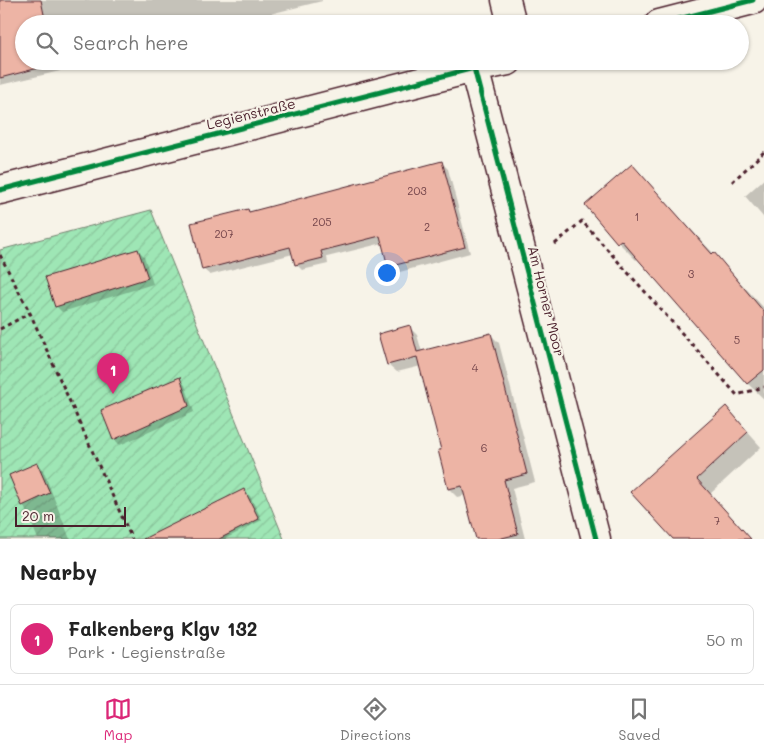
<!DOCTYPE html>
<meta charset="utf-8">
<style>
body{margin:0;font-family:Mali,sans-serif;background:#f6f6f6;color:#222}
.scale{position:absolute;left:15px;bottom:12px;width:111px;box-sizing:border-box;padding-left:5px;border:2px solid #4a1f2b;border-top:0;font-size:14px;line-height:18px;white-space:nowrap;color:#4a1f2b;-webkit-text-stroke:4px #f7f3e8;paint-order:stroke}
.you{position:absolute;left:386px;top:272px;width:18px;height:18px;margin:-12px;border:4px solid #fff;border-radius:50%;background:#1a73e8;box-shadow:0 0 0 8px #1a73e833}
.badge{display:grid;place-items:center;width:32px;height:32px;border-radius:50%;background:#db2777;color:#fff;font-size:16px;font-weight:700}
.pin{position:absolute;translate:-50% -41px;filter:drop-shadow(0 1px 2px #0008)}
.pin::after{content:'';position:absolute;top:26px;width:18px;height:15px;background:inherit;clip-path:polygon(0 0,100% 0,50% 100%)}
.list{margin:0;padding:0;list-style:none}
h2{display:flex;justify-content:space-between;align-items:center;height:65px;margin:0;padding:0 20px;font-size:21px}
h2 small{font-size:16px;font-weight:400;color:#767676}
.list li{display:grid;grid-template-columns:32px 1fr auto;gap:15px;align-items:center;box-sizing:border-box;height:70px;margin:0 10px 10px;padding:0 10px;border:1px solid #e0e0e0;border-radius:8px}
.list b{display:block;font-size:19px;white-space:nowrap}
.list p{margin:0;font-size:16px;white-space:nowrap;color:#767676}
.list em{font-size:16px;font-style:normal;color:#767676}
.icon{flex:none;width:28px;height:28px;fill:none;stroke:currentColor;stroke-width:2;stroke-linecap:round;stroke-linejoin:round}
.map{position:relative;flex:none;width:764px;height:539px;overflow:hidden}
.search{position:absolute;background:#fff;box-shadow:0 1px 4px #0004;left:15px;right:15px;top:15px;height:55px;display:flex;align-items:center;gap:12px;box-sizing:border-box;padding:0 18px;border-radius:28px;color:#767676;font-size:19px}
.sheet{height:145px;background:#fff}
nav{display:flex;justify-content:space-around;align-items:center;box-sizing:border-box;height:70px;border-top:1px solid #e0e0e0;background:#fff;font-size:14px;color:#767676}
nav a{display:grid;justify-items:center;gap:2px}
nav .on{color:#db2777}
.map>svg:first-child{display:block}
</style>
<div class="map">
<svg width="764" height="539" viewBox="0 0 764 539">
<defs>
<pattern id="garden-furrows" width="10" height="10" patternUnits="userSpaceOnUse" patternTransform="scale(1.25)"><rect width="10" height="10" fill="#9ee6b5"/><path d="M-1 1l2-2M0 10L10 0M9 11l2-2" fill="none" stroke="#8ac59c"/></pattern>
</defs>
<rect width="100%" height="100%" fill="#f7f3e8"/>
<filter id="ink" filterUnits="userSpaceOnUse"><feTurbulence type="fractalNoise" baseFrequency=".02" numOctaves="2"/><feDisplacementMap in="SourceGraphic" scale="10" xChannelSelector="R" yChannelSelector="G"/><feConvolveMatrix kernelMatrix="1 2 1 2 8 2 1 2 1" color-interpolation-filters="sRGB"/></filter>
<g filter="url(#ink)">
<path fill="url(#garden-furrows)" stroke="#748270" d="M 151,210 L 284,539 L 0,539 L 0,250 Z"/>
<path fill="#0003" d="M 4,0 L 322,0 L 322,1 L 254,18 L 250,14 L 208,24 L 24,24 L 24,61 L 58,61 L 60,71 L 0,85 L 0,14 Z
M 441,162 L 448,169 L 470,253 L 396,273 L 389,267 L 383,243 L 327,257 L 328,264 L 302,270 L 296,264 L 293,254 L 210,275 L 203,269 L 248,210 L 251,213 Z
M 632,166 L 764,308 L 764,399 L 748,384 L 638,258 L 636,260 L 618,242 Z
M 764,179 L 764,218 L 745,196 Z
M 138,250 L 144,256 L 153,284 L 62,312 L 56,306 Z
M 409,327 L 417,335 L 422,352 L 491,335 L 499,343 L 535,482 L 512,488 L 525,539 L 477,539 L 466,495 L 457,497 L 449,489 L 442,450 L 421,366 L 397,372 L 388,364 Z
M 179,379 L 185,385 L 194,412 L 120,445 L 114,439 Z
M 726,408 L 761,447 L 710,494 L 751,539 L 675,539 L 631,492 Z
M 37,464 L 43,470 L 70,539 L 38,539 L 11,476 Z
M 243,490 L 250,496 L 262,520 L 225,539 L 158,539 L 156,534 Z"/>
<path fill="#edb4a5" stroke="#4a1f2b" d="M 0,0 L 41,0 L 46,24 L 24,24 L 24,61 L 54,61 L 54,64 L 0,78 Z
M 442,161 L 465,247 L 388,267 L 380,236 L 321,251 L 323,258 L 295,265 L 290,247 L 202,270 L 191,223 L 248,209 L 249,212 Z
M 632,164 L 712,254 L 714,252 L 764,312 L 764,370 L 747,384 L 621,240 L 617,243 L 585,205 Z
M 138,249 L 148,278 L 55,307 L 45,277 Z
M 410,325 L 417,352 L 491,333 L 527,474 L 504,480 L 518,534 L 498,539 L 476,539 L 462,486 L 448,489 L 438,450 L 441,450 L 417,357 L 387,365 L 378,334 Z
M 180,377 L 189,406 L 113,440 L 101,410 Z
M 726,406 L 748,432 L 697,479 L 751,539 L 673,539 L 630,492 Z
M 37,463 L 50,493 L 22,506 L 9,475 Z
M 244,489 L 259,519 L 219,539 L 143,539 Z"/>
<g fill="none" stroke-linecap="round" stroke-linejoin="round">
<defs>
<path id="minor" d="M 506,0 L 512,24
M 659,24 L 753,0
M 474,68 L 596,539
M 0,190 L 474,68 L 508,61"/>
</defs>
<use href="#minor" stroke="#4a1f2b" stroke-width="31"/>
<path stroke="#4a1f2b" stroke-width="3" stroke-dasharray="4 4" stroke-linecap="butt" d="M 732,182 L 764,152
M 555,244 L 582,221 L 737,395 L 764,387
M 0,255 L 30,313 L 132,539
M 0,329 L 30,313"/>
<use href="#minor" stroke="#f7f3e8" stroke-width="28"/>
<defs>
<path id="cycleway" d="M 659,24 L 753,0
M 474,68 L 596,539
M 0,190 L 474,68 L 508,61"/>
</defs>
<use href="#cycleway" stroke="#f7f3e8" stroke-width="8"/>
<use href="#cycleway" stroke="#00873e" stroke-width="5"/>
</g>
</g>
<g text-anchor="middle" stroke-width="4.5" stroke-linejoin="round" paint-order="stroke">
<g font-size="11" fill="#73444a">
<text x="417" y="195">203</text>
<text x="637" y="221">1</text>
<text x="322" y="226">205</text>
<text x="427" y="231">2</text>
<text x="224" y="238">207</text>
<text x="691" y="278">3</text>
<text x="737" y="344">5</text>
<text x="475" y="372">4</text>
<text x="484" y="452">6</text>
<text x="717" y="525">7</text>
</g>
<g font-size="14" fill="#4a1f2b" stroke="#f7f3e8">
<text transform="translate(251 114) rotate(-14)" y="5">Legienstraße</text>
<text transform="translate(546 301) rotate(76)" y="5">Am Horner Moor</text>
</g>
</g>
</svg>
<div class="scale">20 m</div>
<div class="you"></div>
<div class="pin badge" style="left:113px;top:394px">1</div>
<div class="search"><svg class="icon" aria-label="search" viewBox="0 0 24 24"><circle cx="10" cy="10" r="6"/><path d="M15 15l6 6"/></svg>Search here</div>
</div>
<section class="sheet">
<h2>Nearby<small></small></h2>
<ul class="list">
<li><span class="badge">1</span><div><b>Falkenberg Klgv 132</b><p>Park · Legienstraße</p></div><em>50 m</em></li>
</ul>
</section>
<nav>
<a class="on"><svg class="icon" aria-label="map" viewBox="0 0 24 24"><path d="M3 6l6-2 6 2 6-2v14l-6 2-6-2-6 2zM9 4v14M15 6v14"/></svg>Map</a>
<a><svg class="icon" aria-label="directions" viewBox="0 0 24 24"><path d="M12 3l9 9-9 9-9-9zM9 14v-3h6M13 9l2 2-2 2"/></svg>Directions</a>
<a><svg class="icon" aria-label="saved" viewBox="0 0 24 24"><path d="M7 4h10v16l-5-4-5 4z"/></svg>Saved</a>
</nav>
